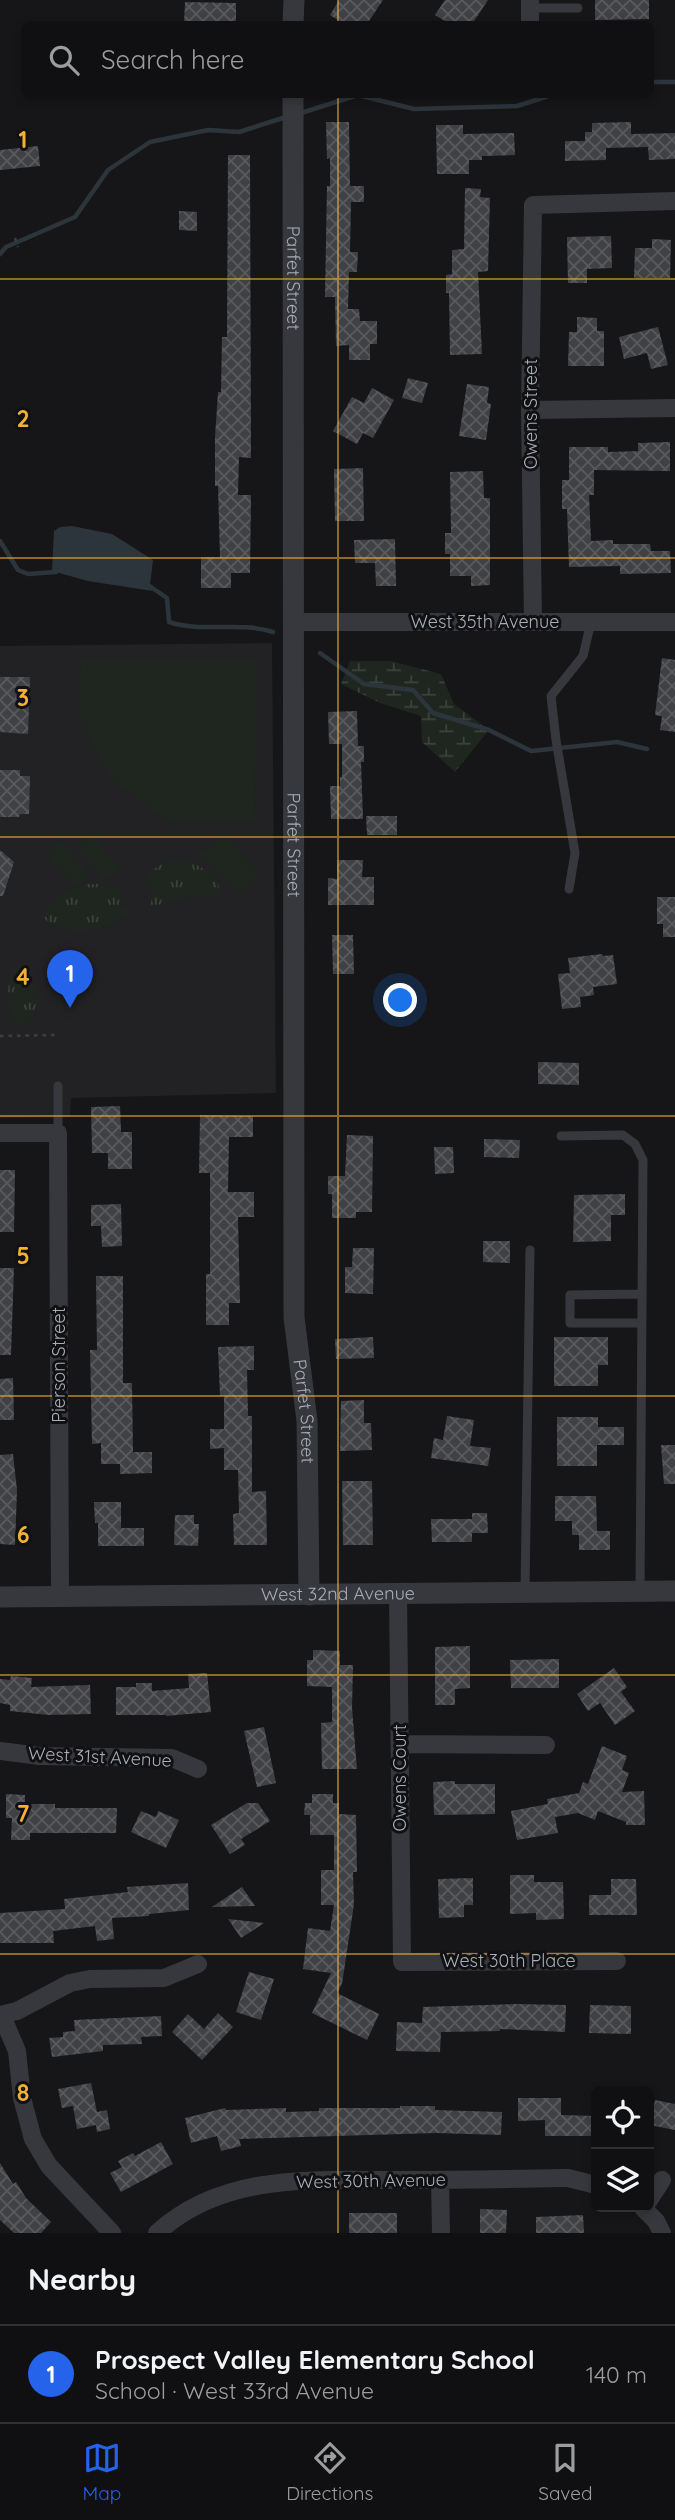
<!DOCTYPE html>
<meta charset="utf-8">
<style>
body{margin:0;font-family:Quicksand,sans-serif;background:#1e1e20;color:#f1f3f6}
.controls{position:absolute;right:21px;bottom:21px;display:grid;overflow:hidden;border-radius:10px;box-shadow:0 4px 10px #0003}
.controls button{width:63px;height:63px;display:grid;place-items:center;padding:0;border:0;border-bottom:2px solid #303032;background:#101012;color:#f1f3f6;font:35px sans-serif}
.you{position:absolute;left:401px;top:1001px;width:24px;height:24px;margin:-18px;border:5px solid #fff;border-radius:50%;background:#1a73e8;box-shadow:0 0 0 10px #1a73e833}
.badge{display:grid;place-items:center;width:46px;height:46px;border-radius:50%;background:#2563eb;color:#fff;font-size:23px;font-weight:700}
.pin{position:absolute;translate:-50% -58px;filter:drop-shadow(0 2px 4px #0008)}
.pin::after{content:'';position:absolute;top:37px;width:24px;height:21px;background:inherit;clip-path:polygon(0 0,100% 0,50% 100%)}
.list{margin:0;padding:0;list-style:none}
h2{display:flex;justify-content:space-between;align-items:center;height:91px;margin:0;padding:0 28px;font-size:30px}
h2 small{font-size:23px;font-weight:400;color:#9c9d9f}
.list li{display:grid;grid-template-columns:46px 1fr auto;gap:21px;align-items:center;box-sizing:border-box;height:98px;padding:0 28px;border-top:2px solid #303032}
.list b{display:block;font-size:26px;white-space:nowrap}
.list p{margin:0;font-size:23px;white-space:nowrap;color:#9c9d9f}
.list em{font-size:23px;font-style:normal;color:#9c9d9f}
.icon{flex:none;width:38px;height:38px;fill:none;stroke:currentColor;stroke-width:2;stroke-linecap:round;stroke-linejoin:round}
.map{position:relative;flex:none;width:675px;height:2233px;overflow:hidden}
.search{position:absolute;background:#101012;box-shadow:0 4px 10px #0003;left:21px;right:21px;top:21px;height:77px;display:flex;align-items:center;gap:18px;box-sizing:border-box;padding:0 24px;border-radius:10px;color:#9c9d9f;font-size:26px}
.sheet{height:189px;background:#101012}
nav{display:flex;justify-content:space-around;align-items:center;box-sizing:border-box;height:98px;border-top:2px solid #303032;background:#101012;font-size:19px;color:#9c9d9f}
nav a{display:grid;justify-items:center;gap:4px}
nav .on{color:#2563eb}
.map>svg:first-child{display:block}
</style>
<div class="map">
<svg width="675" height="2233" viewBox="0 0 675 2233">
<defs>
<pattern id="wetland-marsh" width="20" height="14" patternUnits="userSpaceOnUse" patternTransform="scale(1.75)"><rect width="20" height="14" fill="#1e261f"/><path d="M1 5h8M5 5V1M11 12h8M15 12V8" fill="none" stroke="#3c433d"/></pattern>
<pattern id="park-tufts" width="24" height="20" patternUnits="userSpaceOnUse" patternTransform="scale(1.75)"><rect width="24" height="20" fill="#1e261f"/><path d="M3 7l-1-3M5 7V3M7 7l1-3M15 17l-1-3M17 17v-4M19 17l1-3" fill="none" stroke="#3c433d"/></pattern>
<pattern id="building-cross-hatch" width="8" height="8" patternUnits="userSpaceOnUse" patternTransform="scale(1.75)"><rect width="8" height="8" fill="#404145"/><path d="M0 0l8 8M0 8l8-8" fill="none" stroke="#595a5e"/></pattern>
</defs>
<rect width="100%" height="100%" fill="#161618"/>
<path fill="#222225" d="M 272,643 L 276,1093 L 71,1098 L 70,1117 L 0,1118 L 0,646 Z"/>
<path fill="#1e261f" d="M 257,659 L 254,821 L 168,822 L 110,778 L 79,720 L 81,660 Z
M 91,834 L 120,867 L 104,881 L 75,848 Z
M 224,835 L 261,874 L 239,894 L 201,854 Z
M 62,840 L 91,874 L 75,887 L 46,854 Z"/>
<path fill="url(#wetland-marsh)" d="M 350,661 L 391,661 L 441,674 L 454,704 L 489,730 L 455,772 L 422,742 L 421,716 L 380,703 L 341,684 Z"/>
<path fill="url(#park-tufts)" d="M 169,860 C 193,859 216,870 222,895 L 187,897 L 150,907 C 153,896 153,890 144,882 L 150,871 Z
M 87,884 L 99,884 L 119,890 L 120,907 L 130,914 C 101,930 70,939 42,917 C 49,896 67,893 87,884 Z
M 23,967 L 30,972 L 31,983 L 39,995 C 25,1055 0,1017 11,969 Z"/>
<path fill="#2c353c" d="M 72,526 L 112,534 L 153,560 L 150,585 L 159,592 L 88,581 L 52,571 L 54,531 L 60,527 Z"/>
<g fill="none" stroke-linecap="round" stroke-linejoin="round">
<path stroke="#2c353c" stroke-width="4.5" d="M 650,82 L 675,82
M 301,113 L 358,95 L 414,109 L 517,106 L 555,94
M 0,254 L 6,247 L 75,217 L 108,170 L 150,142 L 208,130 L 239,132 L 286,117
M 0,541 L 18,570 L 28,574 L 56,572
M 148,585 L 167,598 L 169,622 C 203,633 239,621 273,632
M 320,653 L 364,684 L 413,690 L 433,713 L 489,730 L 531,751 L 617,742 L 647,749"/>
</g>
<path fill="url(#building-cross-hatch)" d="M 339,0 L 383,0 L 367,24 L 344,24 L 330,15 Z
M 445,0 L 488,0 L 472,24 L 450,24 L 435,15 Z
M 595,0 L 649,0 L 649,19 L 595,20 Z
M 185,2 L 236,3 L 236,24 L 184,24 Z
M 326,122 L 349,122 L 350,186 L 364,186 L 364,202 L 351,202 L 350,252 L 358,252 L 357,272 L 349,272 L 348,309 L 359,309 L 360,321 L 377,321 L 377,344 L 370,344 L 370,360 L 349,360 L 349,345 L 336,346 L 335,297 L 325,297 L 327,186 L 330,186 L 330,158 L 327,159 Z
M 631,122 L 631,134 L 675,133 L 675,159 L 649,160 L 648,147 L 606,148 L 606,160 L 565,161 L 565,141 L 585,141 L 585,132 L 592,132 L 592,123 Z
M 436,125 L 463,125 L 463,134 L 514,133 L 515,155 L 482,156 L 482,160 L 469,160 L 469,174 L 437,174 Z
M 38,146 L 40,166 L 0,170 L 0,150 Z
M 228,155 L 250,155 L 251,458 L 239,457 L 238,495 L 251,495 L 250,573 L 231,573 L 231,588 L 201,588 L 201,557 L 220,557 L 218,486 L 215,486 L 215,437 L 218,392 L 221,392 L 222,337 L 227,337 Z
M 465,188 L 481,189 L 480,197 L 490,198 L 488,271 L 478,272 L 482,354 L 450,355 L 449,293 L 446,293 L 446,275 L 452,274 L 452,250 L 464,249 Z
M 179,211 L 197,212 L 197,231 L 179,230 Z
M 611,236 L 612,268 L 587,269 L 587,283 L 568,283 L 567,237 Z
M 652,239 L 671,240 L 670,278 L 634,278 L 635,248 L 652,248 Z
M 577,317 L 597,318 L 597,331 L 604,331 L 604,366 L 568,366 L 569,332 L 577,332 Z
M 658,327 L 668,365 L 651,369 L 647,353 L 624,359 L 619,337 Z
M 408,378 L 428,383 L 422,403 L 402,398 Z
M 467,384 L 489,387 L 487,403 L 491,404 L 486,440 L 459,436 Z
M 372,388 L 394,400 L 373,438 L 363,433 L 357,444 L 333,431 L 352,397 L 364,403 Z
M 670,442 L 670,471 L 594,470 L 594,495 L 589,495 L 591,541 L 613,540 L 613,544 L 650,544 L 651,551 L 670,551 L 671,573 L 620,574 L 620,566 L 569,567 L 567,509 L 562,509 L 562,480 L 569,480 L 569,447 L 608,447 L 608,452 L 638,451 L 638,443 Z
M 363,468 L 364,521 L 335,521 L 334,469 Z
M 483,471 L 484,498 L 490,498 L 490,585 L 471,586 L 471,576 L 450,576 L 450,554 L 445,554 L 445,533 L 451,533 L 450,472 Z
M 395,539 L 396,586 L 376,586 L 375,563 L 355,563 L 354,540 Z
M 662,658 L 675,660 L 675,732 L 660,730 L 662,716 L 655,715 Z
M 0,677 L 30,677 L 28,734 L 0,732 Z
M 357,711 L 358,746 L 364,746 L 364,762 L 361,762 L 363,819 L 331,819 L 330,786 L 340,786 L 340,777 L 342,777 L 342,744 L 329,744 L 328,712 Z
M 0,770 L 20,770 L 20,776 L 30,776 L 29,814 L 20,814 L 19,817 L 0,817 Z
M 366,816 L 397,816 L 397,835 L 367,835 Z
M 0,850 L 14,862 L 3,896 L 0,896 Z
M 337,860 L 363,860 L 362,877 L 374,877 L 374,905 L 328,905 L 328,878 L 337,879 Z
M 657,897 L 675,897 L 675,937 L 663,937 L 663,924 L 657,924 Z
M 332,935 L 353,935 L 354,974 L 333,974 Z
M 602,954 L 603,956 L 613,955 L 617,984 L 593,987 L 594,995 L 580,997 L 581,1007 L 562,1009 L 558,974 L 570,973 L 568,958 Z
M 538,1062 L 579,1063 L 579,1085 L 538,1084 Z
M 120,1106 L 121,1132 L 132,1132 L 132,1169 L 108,1169 L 108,1153 L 92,1153 L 91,1107 Z
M 200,1115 L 253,1116 L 253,1137 L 229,1137 L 228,1192 L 254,1192 L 254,1217 L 238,1217 L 240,1303 L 229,1303 L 229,1325 L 206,1325 L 206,1274 L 210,1274 L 210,1173 L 199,1173 Z
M 347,1135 L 373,1136 L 372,1212 L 356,1212 L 356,1218 L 332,1218 L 332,1194 L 328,1194 L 328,1176 L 345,1176 Z
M 484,1139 L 520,1140 L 519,1158 L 484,1157 Z
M 434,1147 L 453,1147 L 454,1173 L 435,1174 Z
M 0,1170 L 15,1170 L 14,1232 L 0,1232 Z
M 625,1194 L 625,1215 L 611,1215 L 611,1241 L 573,1242 L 574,1195 Z
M 121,1204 L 122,1246 L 102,1247 L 101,1226 L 91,1226 L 91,1205 Z
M 483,1241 L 510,1241 L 510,1263 L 483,1262 Z
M 353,1248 L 374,1248 L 373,1294 L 345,1293 L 345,1267 L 352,1267 Z
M 0,1268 L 14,1268 L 11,1355 L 0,1355 Z
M 96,1276 L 123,1276 L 123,1383 L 132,1383 L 133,1452 L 152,1452 L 152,1473 L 120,1474 L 120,1464 L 101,1464 L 101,1443 L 92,1444 L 90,1350 L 97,1350 Z
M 373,1337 L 374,1358 L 336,1359 L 335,1339 Z
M 554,1337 L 608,1337 L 608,1365 L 598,1365 L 598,1386 L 554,1386 Z
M 254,1346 L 254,1370 L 247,1370 L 248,1416 L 252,1416 L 252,1492 L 266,1491 L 267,1545 L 234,1545 L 233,1514 L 239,1513 L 238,1470 L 224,1470 L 224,1448 L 210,1449 L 210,1429 L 224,1429 L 224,1396 L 220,1396 L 218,1347 Z
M 13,1378 L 14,1420 L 0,1420 L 0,1379 Z
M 364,1400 L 364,1423 L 371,1423 L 372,1450 L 340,1451 L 341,1401 Z
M 447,1416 L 474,1420 L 470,1446 L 491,1448 L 488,1466 L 431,1458 L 434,1438 L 443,1440 Z
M 557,1417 L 598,1417 L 598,1427 L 624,1427 L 624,1445 L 597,1445 L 597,1466 L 557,1466 Z
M 661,1445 L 675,1445 L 675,1484 L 664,1484 Z
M 13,1454 L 17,1490 L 15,1545 L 0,1544 L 0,1455 Z
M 342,1481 L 372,1481 L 373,1545 L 343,1545 Z
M 555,1496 L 596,1496 L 597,1531 L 610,1531 L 610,1550 L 579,1550 L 579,1535 L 572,1535 L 572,1521 L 555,1521 Z
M 94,1502 L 121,1502 L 121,1528 L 144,1528 L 144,1546 L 98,1546 L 98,1523 L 95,1523 Z
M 472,1513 L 487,1513 L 488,1533 L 472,1533 L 472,1542 L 432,1542 L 431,1519 L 472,1519 Z
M 175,1515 L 194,1515 L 194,1524 L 199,1524 L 198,1546 L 174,1545 Z
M 470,1646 L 470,1688 L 455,1689 L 455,1705 L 435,1705 L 435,1647 Z
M 313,1650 L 340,1651 L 340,1665 L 353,1665 L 352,1708 L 357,1769 L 322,1769 L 321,1723 L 332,1722 L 332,1687 L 307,1686 L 307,1660 L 313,1660 Z
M 559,1659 L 559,1688 L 511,1688 L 510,1660 Z
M 614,1668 L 627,1687 L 621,1692 L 635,1711 L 615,1725 L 600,1703 L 588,1711 L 577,1694 Z
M 207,1673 L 211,1712 L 166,1716 L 166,1715 L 116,1715 L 116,1687 L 136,1687 L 136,1683 L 152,1683 L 152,1691 L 189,1688 L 188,1674 Z
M 11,1676 L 32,1678 L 31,1687 L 90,1685 L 91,1714 L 49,1715 L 10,1711 L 10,1705 L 0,1703 L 0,1679 L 10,1680 Z
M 264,1727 L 276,1783 L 257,1787 L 244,1731 Z
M 602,1746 L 627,1756 L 622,1770 L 629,1773 L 622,1792 L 644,1791 L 645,1825 L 626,1825 L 626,1822 L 598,1811 L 595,1820 L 578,1813 L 555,1817 L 558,1833 L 517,1840 L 511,1811 L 548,1804 L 547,1799 L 579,1793 L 583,1782 L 588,1784 Z
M 455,1781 L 455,1784 L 495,1784 L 495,1814 L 434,1815 L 433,1782 Z
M 6,1794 L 25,1795 L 25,1804 L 55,1804 L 55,1808 L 117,1808 L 116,1833 L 30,1833 L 30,1840 L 11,1840 L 12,1818 L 6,1818 Z
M 312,1794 L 333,1794 L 333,1803 L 339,1803 L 339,1814 L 356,1815 L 357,1872 L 353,1872 L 354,1904 L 342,1984 L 337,1993 L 379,2014 L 367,2040 L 312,2013 L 331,1973 L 303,1969 L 308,1928 L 330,1931 L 334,1905 L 321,1905 L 321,1870 L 334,1870 L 334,1835 L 310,1835 L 310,1815 L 304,1815 L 305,1803 L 312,1803 Z
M 247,1803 L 258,1803 L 270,1821 L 241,1839 L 245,1845 L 230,1854 L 211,1825 Z
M 141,1811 L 156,1817 L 158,1811 L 179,1820 L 166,1848 L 131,1832 Z
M 510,1875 L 534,1875 L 534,1882 L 563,1882 L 564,1919 L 536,1920 L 536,1913 L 510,1914 Z
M 473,1878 L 473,1905 L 464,1905 L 464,1917 L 439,1918 L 438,1879 Z
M 611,1879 L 636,1879 L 637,1915 L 589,1915 L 589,1895 L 611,1895 Z
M 188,1883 L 189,1910 L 149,1914 L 149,1916 L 112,1918 L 114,1939 L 97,1941 L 95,1926 L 53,1931 L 54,1943 L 0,1943 L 0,1913 L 65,1909 L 64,1899 L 128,1892 L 127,1887 Z
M 242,1887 L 255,1906 L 212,1907 Z
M 228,1919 L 264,1923 L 241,1938 Z
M 249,1972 L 274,1979 L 261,2020 L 236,2012 Z
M 514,2004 L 566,2005 L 565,2032 L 500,2029 L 500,2031 L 441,2032 L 440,2052 L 396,2051 L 397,2022 L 422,2023 L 423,2007 Z
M 590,2005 L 631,2006 L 631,2034 L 589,2033 Z
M 218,2013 L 233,2027 L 202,2060 L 172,2032 L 188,2014 L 204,2029 Z
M 161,2016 L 162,2036 L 141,2037 L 142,2044 L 103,2045 L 103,2051 L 52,2057 L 49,2038 L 63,2037 L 63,2032 L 75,2031 L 74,2020 Z
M 91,2083 L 97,2112 L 107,2110 L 110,2129 L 97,2132 L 96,2125 L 77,2129 L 73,2106 L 62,2108 L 58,2089 Z
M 518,2098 L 561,2098 L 561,2115 L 596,2116 L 596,2136 L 545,2136 L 545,2120 L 518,2121 Z
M 655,2100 L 675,2104 L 675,2130 L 650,2125 Z
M 400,2106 L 435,2106 L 435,2110 L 502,2112 L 501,2135 L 436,2133 L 239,2139 L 241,2146 L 221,2151 L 217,2136 L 191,2143 L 185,2118 L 225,2108 L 226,2110 L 286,2108 L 286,2112 L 319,2111 L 319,2108 L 400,2108 Z
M 161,2142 L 173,2164 L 121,2192 L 110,2173 L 122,2167 L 118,2161 L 133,2153 L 135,2156 Z
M 0,2163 L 13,2184 L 16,2182 L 26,2198 L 51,2222 L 41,2233 L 14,2233 L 0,2220 Z
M 480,2209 L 507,2210 L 506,2233 L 480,2233 Z
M 349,2213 L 397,2213 L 397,2233 L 349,2233 Z
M 583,2215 L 584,2233 L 536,2233 L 536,2217 Z"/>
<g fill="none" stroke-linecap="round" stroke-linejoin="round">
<path stroke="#3d3f44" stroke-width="2.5" stroke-dasharray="3.5 5" stroke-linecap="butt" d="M 15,238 L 18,247
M 0,1036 L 56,1035"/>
<path stroke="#37383d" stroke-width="9" d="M 530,8 L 578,8
M 569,889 L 575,853 L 556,740 L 551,696 L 583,656 L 591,622
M 58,1086 L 58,1133
M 561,1136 L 623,1135 L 635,1144 L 643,1160 L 640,1592
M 641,1294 L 570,1295 L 570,1323 L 641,1323
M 525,1591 L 530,1250"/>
<path stroke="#37383d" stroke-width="18" d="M 530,24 L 530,0
M 530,410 L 675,408
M 295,622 L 675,622
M 533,622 L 530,410 L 533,205 L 675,201
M 0,1133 L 58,1133 L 60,1596
M 398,1594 L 402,1962 L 617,1961
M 400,1744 L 546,1745
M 0,1751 L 40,1756 L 172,1758 L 198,1769
M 0,2015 L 17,2011 L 70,1983 L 90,1979 L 164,1978 L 198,1964
M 2,2016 L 17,2051 L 22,2098 L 33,2139 L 49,2166 L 112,2233
M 440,2180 L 441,2233
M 649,2200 L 662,2180
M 642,2207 L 656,2221 L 662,2233
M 157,2233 C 226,2170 320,2181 407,2180 C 461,2180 514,2179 568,2178 L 596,2185"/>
<g stroke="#37383d" stroke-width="21">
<path d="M 293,24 L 294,0"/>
<path id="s1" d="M 293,94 L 294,1317 L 307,1421 L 309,1595"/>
<path id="s2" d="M 0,1597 L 675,1591"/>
</g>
</g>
<path fill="none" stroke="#f2b134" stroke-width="2" stroke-opacity="0.55" d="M 338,0 L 338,24M 338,94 L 338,2233M 0,279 L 675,279M 0,558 L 675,558M 0,837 L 675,837M 0,1116 L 675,1116M 0,1396 L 675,1396M 0,1675 L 675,1675M 0,1954 L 675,1954"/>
<g text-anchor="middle" stroke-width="6" stroke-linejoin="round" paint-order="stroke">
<g font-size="18" fill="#a8adb8" stroke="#111113">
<text dy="6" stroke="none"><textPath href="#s1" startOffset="184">Parfet Street</textPath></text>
<text transform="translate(531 414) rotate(-90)" y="6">Owens Street</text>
<text x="485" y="628">West 35th Avenue</text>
<text dy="6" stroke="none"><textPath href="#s1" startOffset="751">Parfet Street</textPath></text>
<text transform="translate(59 1365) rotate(-90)" y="6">Pierson Street</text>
<text dy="6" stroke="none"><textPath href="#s1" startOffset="1318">Parfet Street</textPath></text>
<text dy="6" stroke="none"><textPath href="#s2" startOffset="338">West 32nd Avenue</textPath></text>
<text transform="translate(100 1757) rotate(3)" y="6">West 31st Avenue</text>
<text transform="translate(400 1778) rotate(-90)" y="6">Owens Court</text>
<text x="509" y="1967">West 30th Place</text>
<text transform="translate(371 2181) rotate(-1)" y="6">West 30th Avenue</text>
</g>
</g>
<g font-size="23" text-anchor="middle" font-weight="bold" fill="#f2b134" stroke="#111113" stroke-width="6" stroke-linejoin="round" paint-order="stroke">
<text x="23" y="148">1</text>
<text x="23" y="427">2</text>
<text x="23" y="706">3</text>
<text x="23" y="985">4</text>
<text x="23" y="1264">5</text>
<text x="23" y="1543">6</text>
<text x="23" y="1822">7</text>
<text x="23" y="2101">8</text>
</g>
</svg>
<div class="controls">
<button><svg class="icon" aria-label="locate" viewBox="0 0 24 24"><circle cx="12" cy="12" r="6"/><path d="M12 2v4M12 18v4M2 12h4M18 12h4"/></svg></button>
<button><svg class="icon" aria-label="layers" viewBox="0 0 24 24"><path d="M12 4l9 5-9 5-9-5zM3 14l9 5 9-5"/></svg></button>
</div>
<div class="you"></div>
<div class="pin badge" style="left:70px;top:1008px">1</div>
<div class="search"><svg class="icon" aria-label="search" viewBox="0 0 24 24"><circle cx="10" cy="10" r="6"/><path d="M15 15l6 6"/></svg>Search here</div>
</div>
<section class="sheet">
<h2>Nearby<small></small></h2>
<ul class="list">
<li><span class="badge">1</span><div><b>Prospect Valley Elementary School</b><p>School · West 33rd Avenue</p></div><em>140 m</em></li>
</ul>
</section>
<nav>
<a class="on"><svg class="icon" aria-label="map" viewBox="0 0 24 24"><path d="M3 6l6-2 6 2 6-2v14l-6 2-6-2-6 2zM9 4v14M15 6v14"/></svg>Map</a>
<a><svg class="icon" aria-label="directions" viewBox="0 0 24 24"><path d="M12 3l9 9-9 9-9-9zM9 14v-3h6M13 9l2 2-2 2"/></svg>Directions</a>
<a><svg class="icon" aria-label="saved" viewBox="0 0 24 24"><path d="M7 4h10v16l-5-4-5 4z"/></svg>Saved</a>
</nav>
